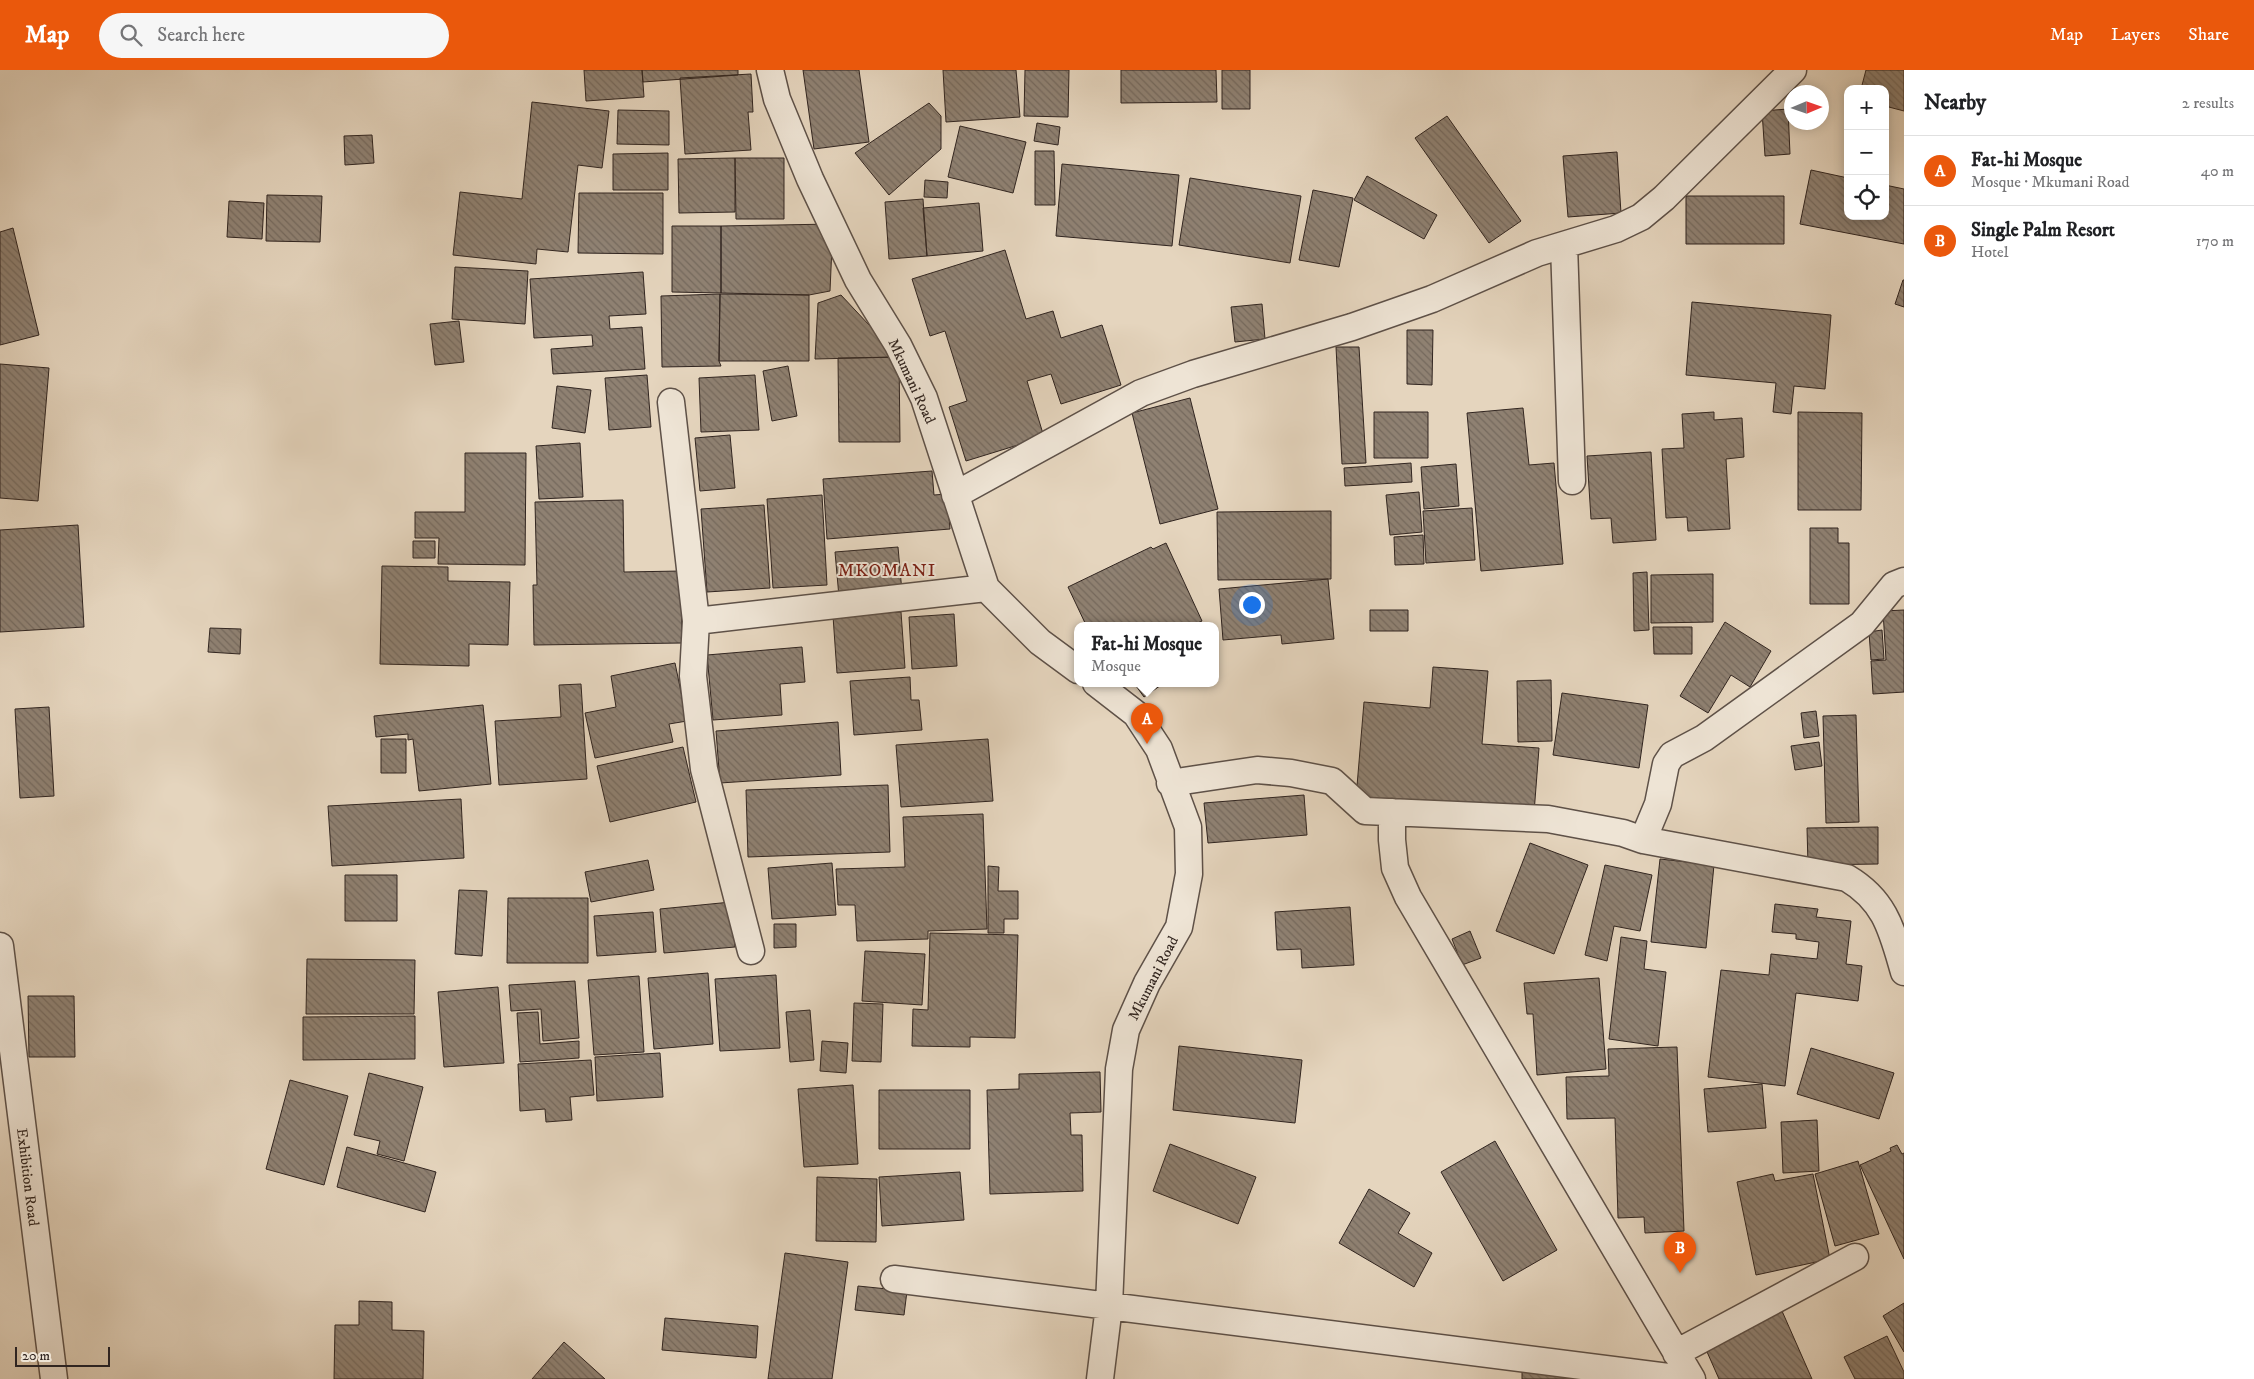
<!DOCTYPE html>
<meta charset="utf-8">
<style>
body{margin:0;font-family:"IM FELL DW Pica",serif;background:#f6f6f6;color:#202124}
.controls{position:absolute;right:15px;top:15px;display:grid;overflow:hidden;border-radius:10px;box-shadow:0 2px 12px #0003}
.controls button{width:45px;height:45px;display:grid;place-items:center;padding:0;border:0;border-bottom:1px solid #e0e0e0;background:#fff;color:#202124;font:25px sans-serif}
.compass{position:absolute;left:1784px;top:15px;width:45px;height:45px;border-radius:50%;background:#fff;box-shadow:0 2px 12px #0003;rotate:88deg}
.scale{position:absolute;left:15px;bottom:12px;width:95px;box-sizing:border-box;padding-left:5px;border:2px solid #312520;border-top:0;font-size:14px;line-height:18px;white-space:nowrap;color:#312520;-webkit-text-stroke:4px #eee4d5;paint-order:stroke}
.you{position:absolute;left:1251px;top:534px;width:18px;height:18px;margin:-12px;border:4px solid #fff;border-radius:50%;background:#1a73e8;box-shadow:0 0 0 8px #1a73e833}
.badge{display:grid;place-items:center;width:32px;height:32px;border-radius:50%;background:#ea580c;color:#fff;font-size:16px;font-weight:700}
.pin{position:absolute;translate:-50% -41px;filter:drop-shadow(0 1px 2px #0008)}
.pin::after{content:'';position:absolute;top:26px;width:18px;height:15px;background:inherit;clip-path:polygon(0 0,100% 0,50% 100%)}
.popup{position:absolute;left:1074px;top:552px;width:145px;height:65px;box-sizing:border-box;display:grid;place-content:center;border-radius:10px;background:#fff;filter:drop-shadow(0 1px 4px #0005);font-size:16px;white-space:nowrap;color:#757577}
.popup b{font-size:19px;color:#202124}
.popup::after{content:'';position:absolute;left:50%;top:100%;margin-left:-10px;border:10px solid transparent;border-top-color:#fff}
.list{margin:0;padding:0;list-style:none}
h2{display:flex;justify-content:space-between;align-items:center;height:65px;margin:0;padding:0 20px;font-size:21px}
h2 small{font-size:16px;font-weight:400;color:#757577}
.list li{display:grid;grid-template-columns:32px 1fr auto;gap:15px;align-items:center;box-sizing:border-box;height:70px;padding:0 20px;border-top:1px solid #e0e0e0}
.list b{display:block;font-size:19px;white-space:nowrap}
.list p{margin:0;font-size:16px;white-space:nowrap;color:#757577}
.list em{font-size:16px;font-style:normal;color:#757577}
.icon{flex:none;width:28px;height:28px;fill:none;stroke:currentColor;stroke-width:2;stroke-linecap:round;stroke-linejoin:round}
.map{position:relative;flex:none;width:1904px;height:1309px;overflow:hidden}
header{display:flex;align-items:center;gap:30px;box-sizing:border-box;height:70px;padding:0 25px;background:#ea580c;color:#fff}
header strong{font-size:24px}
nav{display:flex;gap:28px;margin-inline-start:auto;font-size:18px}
.search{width:350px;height:45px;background:#f6f6f6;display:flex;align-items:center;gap:12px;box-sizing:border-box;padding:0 18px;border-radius:28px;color:#757577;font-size:19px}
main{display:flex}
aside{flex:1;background:#fff}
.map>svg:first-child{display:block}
</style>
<header>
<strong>Map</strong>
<div class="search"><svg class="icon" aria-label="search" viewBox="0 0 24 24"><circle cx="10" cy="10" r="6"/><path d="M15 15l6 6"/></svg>Search here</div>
<nav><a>Map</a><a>Layers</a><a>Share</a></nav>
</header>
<main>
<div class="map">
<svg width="1904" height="1309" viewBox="0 0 1904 1309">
<defs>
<pattern id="building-back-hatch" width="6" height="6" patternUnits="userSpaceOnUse" patternTransform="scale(1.25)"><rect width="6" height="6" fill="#8f8172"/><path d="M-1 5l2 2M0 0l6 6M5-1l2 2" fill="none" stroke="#75695d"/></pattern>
</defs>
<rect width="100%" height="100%" fill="#e5d5be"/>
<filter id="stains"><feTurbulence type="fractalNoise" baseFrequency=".004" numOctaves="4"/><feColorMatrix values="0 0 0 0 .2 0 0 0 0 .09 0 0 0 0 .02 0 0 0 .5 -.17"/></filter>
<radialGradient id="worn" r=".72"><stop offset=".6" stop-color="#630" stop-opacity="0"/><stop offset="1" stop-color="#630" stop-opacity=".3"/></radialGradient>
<path fill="url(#building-back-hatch)" stroke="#312520" d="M 584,0 L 642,0 L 644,27 L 586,31 Z
M 642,0 L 738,0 L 738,5 L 643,12 Z
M 803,0 L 859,0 L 869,72 L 814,79 Z
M 943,0 L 1016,0 L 1020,47 L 946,52 Z
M 1025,0 L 1069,0 L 1068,47 L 1024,46 Z
M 1121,0 L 1216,0 L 1217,32 L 1121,33 Z
M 1222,0 L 1250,0 L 1250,39 L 1222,39 Z
M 1866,0 L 1904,0 L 1904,41 L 1885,36 L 1885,19 L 1861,19 Z
M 751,4 L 753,42 L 748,42 L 751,80 L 685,84 L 680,8 Z
M 532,32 L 609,41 L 602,98 L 578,95 L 568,182 L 537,179 L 536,194 L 453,185 L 460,122 L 522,129 Z
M 929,33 L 941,46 L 941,79 L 889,125 L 855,83 Z
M 1788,39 L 1790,84 L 1765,86 L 1762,41 Z
M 618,40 L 669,41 L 669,75 L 617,74 Z
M 1447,46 L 1521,151 L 1489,173 L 1415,68 Z
M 1037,53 L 1060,57 L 1058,75 L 1034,71 Z
M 960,56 L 1026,72 L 1013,123 L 948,107 Z
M 372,65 L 374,93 L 345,95 L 344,66 Z
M 1035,81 L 1054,81 L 1055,135 L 1035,135 Z
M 1617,82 L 1621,143 L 1568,147 L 1563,86 Z
M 668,83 L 668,120 L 613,120 L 613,84 Z
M 735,88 L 735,142 L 679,143 L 678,89 Z
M 735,88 L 784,88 L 784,149 L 736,149 Z
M 1062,94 L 1179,105 L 1172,176 L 1056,166 Z
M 1811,100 L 1848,108 L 1848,146 L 1885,146 L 1885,115 L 1904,119 L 1904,174 L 1800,154 Z
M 1367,106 L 1437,145 L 1424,169 L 1354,130 Z
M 1190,108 L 1301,126 L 1290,193 L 1179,175 Z
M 925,110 L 948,112 L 947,128 L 924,127 Z
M 1313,120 L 1353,128 L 1339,197 L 1299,190 Z
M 579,123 L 663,123 L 663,184 L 578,183 Z
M 267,125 L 322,126 L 320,172 L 266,171 Z
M 1686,126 L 1784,126 L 1784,174 L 1686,174 Z
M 923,129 L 927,186 L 889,189 L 885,132 Z
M 229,131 L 264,133 L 262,169 L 227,167 Z
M 979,133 L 983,181 L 927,186 L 923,138 Z
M 833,154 L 830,221 L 809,225 L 721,223 L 721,156 Z
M 672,156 L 721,156 L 721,223 L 672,222 Z
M 13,158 L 39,265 L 0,275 L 0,162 Z
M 1005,180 L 1026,249 L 1053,241 L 1061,268 L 1102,255 L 1121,315 L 1061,334 L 1051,304 L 1027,311 L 1044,367 L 966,391 L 949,337 L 967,331 L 945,261 L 930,266 L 912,209 Z
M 455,197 L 528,201 L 525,254 L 452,249 Z
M 643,202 L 646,244 L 609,246 L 610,259 L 642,257 L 645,299 L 553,304 L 551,279 L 593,276 L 592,265 L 534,268 L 530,209 Z
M 1903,210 L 1904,210 L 1904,237 L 1895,234 Z
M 720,224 L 719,291 L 721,296 L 662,297 L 661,226 Z
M 720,224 L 809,225 L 809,291 L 719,291 Z
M 841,225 L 899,287 L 815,289 L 818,233 Z
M 1692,232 L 1831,245 L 1825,319 L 1794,316 L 1791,344 L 1773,342 L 1776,313 L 1686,305 Z
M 1262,234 L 1265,269 L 1235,272 L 1231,237 Z
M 459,251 L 464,292 L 435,295 L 430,254 Z
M 1407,260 L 1433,260 L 1432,315 L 1407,314 Z
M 1336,277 L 1359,277 L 1366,393 L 1342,394 Z
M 899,287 L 900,372 L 839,372 L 838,288 Z
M 0,294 L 49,298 L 38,431 L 0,428 Z
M 788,296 L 797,346 L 772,351 L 763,301 Z
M 647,305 L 651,357 L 609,360 L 605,308 Z
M 755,305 L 759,360 L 701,362 L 699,308 Z
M 557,316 L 591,320 L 585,363 L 552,358 Z
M 1190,328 L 1218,439 L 1160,454 L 1132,343 Z
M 1523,338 L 1529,395 L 1554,393 L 1563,494 L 1481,501 L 1467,343 Z
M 1374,342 L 1428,342 L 1428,388 L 1374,388 Z
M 1714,342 L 1714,350 L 1742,348 L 1744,387 L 1726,389 L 1730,459 L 1688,461 L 1687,447 L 1666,448 L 1662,379 L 1684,378 L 1682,344 Z
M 1798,342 L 1862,343 L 1861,440 L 1798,440 Z
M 730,365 L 735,418 L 700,421 L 695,368 Z
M 580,373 L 583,427 L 539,429 L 536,376 Z
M 1651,382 L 1656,470 L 1613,473 L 1611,448 L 1591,449 L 1587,386 Z
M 465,383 L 526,383 L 525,495 L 438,494 L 439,468 L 415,468 L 415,442 L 465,442 Z
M 1411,393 L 1412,412 L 1345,416 L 1344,398 Z
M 1456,394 L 1459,436 L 1424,439 L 1421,397 Z
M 932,401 L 934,425 L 947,424 L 950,459 L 827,469 L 823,409 Z
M 1419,422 L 1422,462 L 1390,465 L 1386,425 Z
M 822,425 L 827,515 L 773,518 L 767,429 Z
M 623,430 L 624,502 L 681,501 L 682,573 L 534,575 L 533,515 L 537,515 L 535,432 Z
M 764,435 L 770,518 L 707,522 L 701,439 Z
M 1472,438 L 1475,490 L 1426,493 L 1423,441 Z
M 1331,441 L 1331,509 L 1218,510 L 1217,442 Z
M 78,455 L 84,557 L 0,562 L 0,460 Z
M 1810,458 L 1838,458 L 1838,473 L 1849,473 L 1849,534 L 1810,534 Z
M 1423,465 L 1424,494 L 1395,495 L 1394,467 Z
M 413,471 L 435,471 L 435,488 L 413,488 Z
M 1166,473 L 1202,551 L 1193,555 L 1086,555 L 1068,517 L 1151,477 L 1153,479 Z
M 898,477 L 902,522 L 839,527 L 835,482 Z
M 382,496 L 448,497 L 448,511 L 510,512 L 508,575 L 469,574 L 469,596 L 380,594 Z
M 1647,502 L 1649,560 L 1634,561 L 1633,503 Z
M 1713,504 L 1713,552 L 1651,553 L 1651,505 Z
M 1328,509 L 1334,569 L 1282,574 L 1281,565 L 1223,570 L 1219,519 Z
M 1370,540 L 1408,540 L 1408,561 L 1370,561 Z
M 1904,540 L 1904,622 L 1873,624 L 1871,591 L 1886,590 L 1883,541 Z
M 901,542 L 905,598 L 837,603 L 833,546 Z
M 954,544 L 957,596 L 912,599 L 909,547 Z
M 1725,552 L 1771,581 L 1750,617 L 1731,605 L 1708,643 L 1680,626 Z
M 1653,557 L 1692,557 L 1692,584 L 1654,584 Z
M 210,558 L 241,559 L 240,584 L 208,582 Z
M 1882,560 L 1884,589 L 1871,590 L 1869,562 Z
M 802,577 L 805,612 L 780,614 L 782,645 L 713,650 L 707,585 Z
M 675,593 L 687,651 L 669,654 L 673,672 L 595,688 L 585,643 L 616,637 L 611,606 Z
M 1433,597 L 1488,601 L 1482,674 L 1539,678 L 1534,743 L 1356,728 L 1364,632 L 1430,638 Z
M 910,607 L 911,630 L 919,630 L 922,660 L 854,665 L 850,611 Z
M 1551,610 L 1552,671 L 1518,672 L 1517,611 Z
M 1134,613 L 1164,613 L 1144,627 Z
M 581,614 L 587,709 L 499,715 L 495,651 L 561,647 L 559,615 Z
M 1562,623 L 1648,635 L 1639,698 L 1553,685 Z
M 483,635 L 491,714 L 419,721 L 413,669 L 408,670 L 408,664 L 376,667 L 374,646 Z
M 49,637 L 54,726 L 20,728 L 15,639 Z
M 1816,641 L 1819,666 L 1804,668 L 1801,643 Z
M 1856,645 L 1859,752 L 1826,753 L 1823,646 Z
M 838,652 L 841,705 L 720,713 L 716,661 Z
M 381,669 L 406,669 L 406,703 L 381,703 Z
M 988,669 L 993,731 L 901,737 L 896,675 Z
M 1819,672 L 1822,696 L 1795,700 L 1791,676 Z
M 683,677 L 696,732 L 610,752 L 597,696 Z
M 888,715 L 890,782 L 748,787 L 746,720 Z
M 1304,725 L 1307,765 L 1208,773 L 1204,733 Z
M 461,729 L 464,788 L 332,796 L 328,736 Z
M 983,744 L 987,859 L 928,861 L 928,869 L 857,871 L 855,835 L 838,835 L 836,799 L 905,797 L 903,747 Z
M 1878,757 L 1878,794 L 1808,795 L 1807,758 Z
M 1530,773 L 1588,795 L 1554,884 L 1496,861 Z
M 1660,789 L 1714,795 L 1706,878 L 1651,872 Z
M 648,790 L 654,820 L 591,832 L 585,802 Z
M 832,793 L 836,845 L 772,849 L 768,798 Z
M 1605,795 L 1652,805 L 1640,861 L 1614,856 L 1607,891 L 1585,885 Z
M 988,796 L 999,797 L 998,821 L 1018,821 L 1018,849 L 1004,849 L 1004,863 L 988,863 Z
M 345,805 L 397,805 L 397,851 L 345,851 Z
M 459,820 L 487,821 L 482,886 L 455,884 Z
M 508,828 L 588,828 L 588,893 L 507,893 Z
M 731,832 L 735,877 L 664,883 L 660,839 Z
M 1775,834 L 1818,839 L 1816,847 L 1851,851 L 1846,894 L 1862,896 L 1858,931 L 1796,923 L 1785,1016 L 1708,1007 L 1721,900 L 1769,905 L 1771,884 L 1817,889 L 1819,872 L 1796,869 L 1796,864 L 1772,862 Z
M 1350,837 L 1354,895 L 1302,898 L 1301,879 L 1277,880 L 1275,842 Z
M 653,842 L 656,882 L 597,886 L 594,846 Z
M 774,854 L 796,854 L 796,877 L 774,878 Z
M 1470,861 L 1481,888 L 1462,895 L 1452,869 Z
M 930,863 L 1018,865 L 1015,968 L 970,967 L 970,977 L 912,976 L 913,939 L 928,940 Z
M 1621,867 L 1647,871 L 1644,899 L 1666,902 L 1658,976 L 1609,969 Z
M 865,881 L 925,884 L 922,935 L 862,931 Z
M 307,889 L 415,890 L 414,944 L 306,944 Z
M 708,903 L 713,974 L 654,979 L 648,908 Z
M 776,905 L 780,978 L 720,981 L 715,909 Z
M 639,906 L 644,982 L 594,985 L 588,910 Z
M 1599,908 L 1606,999 L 1537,1005 L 1533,944 L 1527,944 L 1524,913 Z
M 575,911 L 579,968 L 543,971 L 541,939 L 511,941 L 509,915 Z
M 498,917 L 504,993 L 444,997 L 438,922 Z
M 28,926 L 74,926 L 75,987 L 29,987 Z
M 854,933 L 883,934 L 881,992 L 852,991 Z
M 810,940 L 814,990 L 790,992 L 786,942 Z
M 538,942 L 540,974 L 579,971 L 579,988 L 520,992 L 517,943 Z
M 415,946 L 415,989 L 303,990 L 303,947 Z
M 822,971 L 848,973 L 846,1003 L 820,1001 Z
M 1179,976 L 1302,990 L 1295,1053 L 1173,1040 Z
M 1677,977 L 1684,1161 L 1645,1163 L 1644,1147 L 1618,1148 L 1615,1048 L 1567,1049 L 1566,1007 L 1609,1006 L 1608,979 Z
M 1811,978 L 1894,1003 L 1879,1049 L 1797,1024 Z
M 660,983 L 663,1027 L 597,1031 L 595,987 Z
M 591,990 L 594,1025 L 570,1027 L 572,1050 L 546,1052 L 545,1039 L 520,1041 L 518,994 Z
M 1100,1002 L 1101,1042 L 1070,1043 L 1071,1065 L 1082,1065 L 1083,1121 L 990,1124 L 987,1020 L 1019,1019 L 1019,1004 Z
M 369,1003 L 423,1017 L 404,1091 L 377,1084 L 380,1071 L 354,1065 Z
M 290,1010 L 348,1026 L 324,1115 L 266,1099 Z
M 1762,1014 L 1766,1058 L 1708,1062 L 1704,1019 Z
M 853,1015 L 858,1094 L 804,1097 L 798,1019 Z
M 879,1020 L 970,1020 L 970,1079 L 879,1079 Z
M 1817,1050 L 1819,1101 L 1783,1103 L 1781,1052 Z
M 1495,1071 L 1557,1180 L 1503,1211 L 1441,1102 Z
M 1170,1074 L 1256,1107 L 1238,1154 L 1153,1121 Z
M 1897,1075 L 1902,1084 L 1904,1083 L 1904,1189 L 1860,1095 L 1891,1081 L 1890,1078 Z
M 347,1077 L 436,1102 L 425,1142 L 337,1117 Z
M 1858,1091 L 1879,1164 L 1835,1176 L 1815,1104 Z
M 960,1102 L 964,1150 L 882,1156 L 879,1107 Z
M 1773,1104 L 1775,1111 L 1813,1104 L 1830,1189 L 1756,1205 L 1737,1112 Z
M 817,1107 L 877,1109 L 876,1172 L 816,1171 Z
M 1369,1119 L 1410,1143 L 1398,1163 L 1432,1183 L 1414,1217 L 1339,1173 Z
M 785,1183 L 848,1192 L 832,1309 L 768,1309 Z
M 858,1216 L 907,1221 L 904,1245 L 855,1240 Z
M 359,1231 L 392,1232 L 392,1260 L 424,1261 L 423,1309 L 334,1309 L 335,1255 L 359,1255 Z
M 1904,1233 L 1904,1282 L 1883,1246 Z
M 1782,1241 L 1812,1309 L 1719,1309 L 1704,1275 Z
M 665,1248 L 758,1256 L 756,1288 L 662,1280 Z
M 1887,1266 L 1904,1302 L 1904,1309 L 1855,1309 L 1844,1287 Z
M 564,1272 L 605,1309 L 532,1309 Z
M 1522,1301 L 1592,1309 L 1522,1309 Z"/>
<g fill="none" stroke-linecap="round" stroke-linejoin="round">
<defs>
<path id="street" d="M 770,0 L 777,29 L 810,109 L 858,210 L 898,275 L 924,328 L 986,518 L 1040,572 L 1078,600
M 1564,175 L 1572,411
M 671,332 L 696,551 L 693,606 L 704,699 L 751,881
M 955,425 L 1141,323 L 1193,304 L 1352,257 L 1432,229 L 1537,183 L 1616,159 L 1641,147 L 1664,128 L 1793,0
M 696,551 L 986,518
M 1170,713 L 1257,700 L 1291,703 L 1332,711 L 1365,741 L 1548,749 L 1623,763 L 1643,770 L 1658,734 L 1666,694 L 1672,685 L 1704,668 L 1862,554 L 1894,515 L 1904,511
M 1392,742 L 1392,770 L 1395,798 L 1408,827 L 1692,1309
M 1643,770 L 1847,808 C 1886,831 1892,861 1904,902
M 0,876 L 54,1309
M 894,1209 L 1109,1236 L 1119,999 L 1126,960 L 1147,913 L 1179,857 L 1189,804 L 1188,757 L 1159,679 L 1136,644 L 1096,613
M 1676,1283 L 1855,1187
M 1100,1309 L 1109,1236 L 1684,1309"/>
</defs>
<use href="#street" stroke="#5e5148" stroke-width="29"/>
<use href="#street" stroke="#eee4d5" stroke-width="26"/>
</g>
<g text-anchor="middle" stroke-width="4" stroke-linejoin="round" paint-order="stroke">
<g font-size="15" fill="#312520" stroke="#eee4d5">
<text transform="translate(912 311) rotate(65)" y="5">Mkumani Road</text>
<text transform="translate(1153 908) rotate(-63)" y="5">Mkumani Road</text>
<text transform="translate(28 1107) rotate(83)" y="5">Exhibition Road</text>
</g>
<g font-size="18" letter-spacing="1" fill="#7a1f14" stroke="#eee4d5">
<text x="887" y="506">MKOMANI</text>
</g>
</g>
<rect width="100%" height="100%" filter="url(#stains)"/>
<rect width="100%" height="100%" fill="url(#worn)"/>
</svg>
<div class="controls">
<button>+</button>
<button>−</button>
<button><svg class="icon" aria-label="locate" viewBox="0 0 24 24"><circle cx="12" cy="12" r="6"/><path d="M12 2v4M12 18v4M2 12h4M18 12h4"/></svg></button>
</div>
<svg class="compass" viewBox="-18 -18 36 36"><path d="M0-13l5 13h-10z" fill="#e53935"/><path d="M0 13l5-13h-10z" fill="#757577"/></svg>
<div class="scale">20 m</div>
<div class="you"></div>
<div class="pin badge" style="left:1147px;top:674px">A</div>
<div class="popup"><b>Fat-hi Mosque</b>Mosque</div>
<div class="pin badge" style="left:1680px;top:1203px">B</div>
</div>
<aside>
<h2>Nearby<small>2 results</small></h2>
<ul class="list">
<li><span class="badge">A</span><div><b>Fat-hi Mosque</b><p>Mosque · Mkumani Road</p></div><em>40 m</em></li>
<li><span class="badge">B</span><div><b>Single Palm Resort</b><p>Hotel</p></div><em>170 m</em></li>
</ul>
</aside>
</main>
